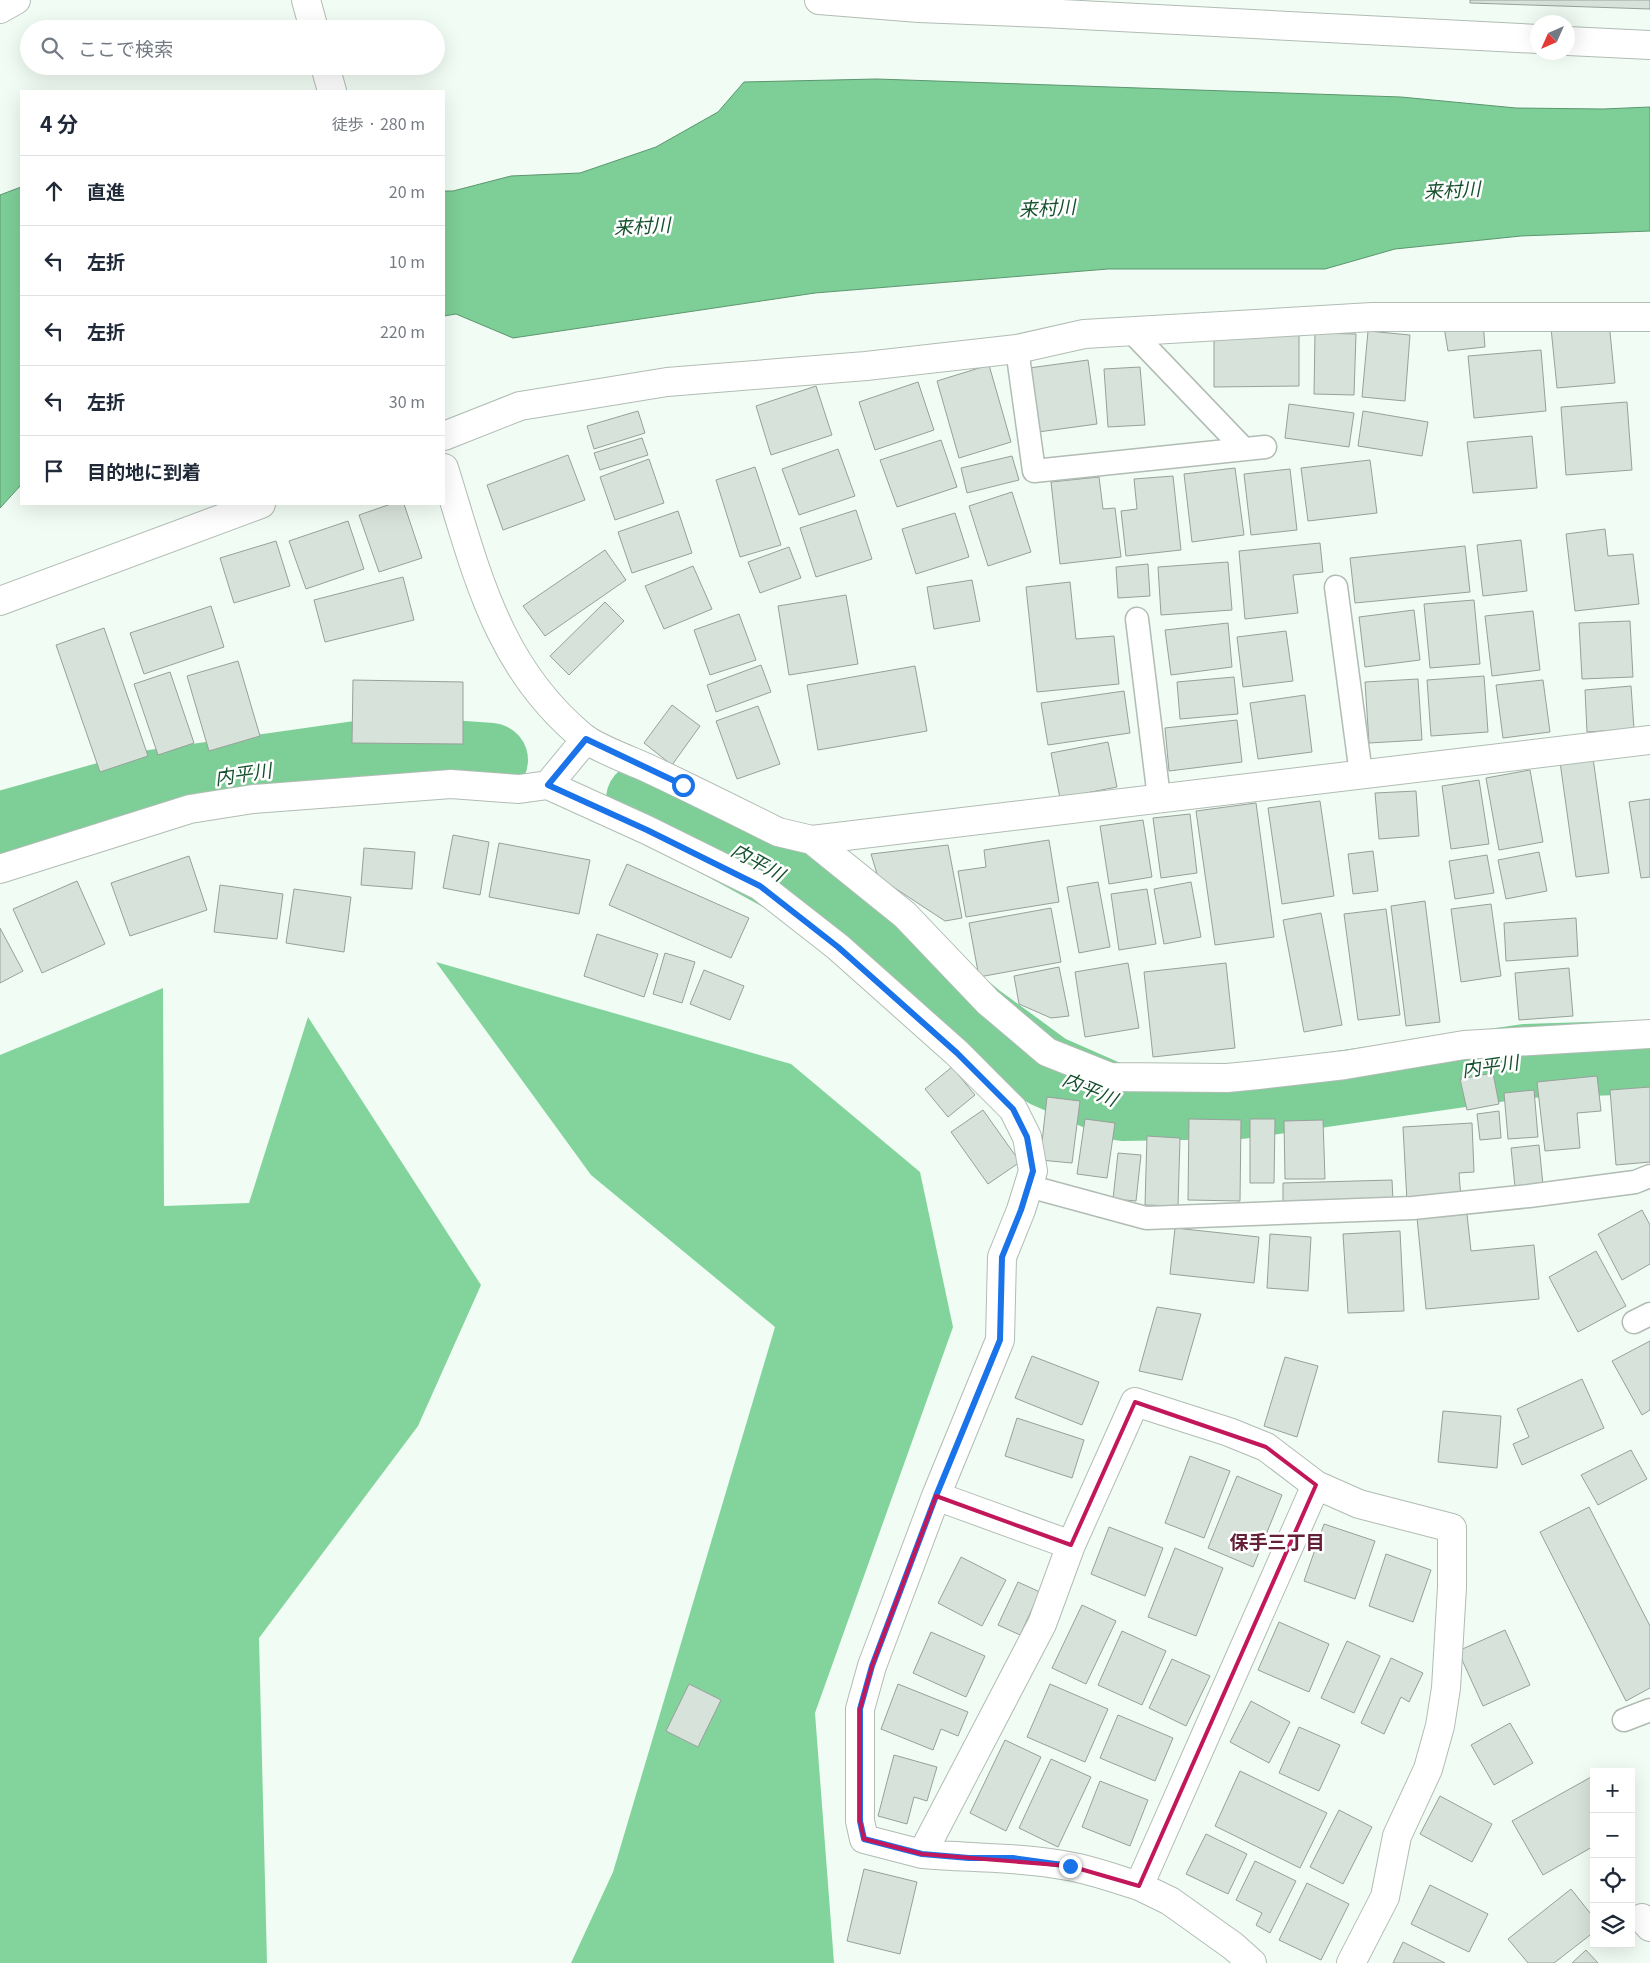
<!DOCTYPE html>
<html lang="ja">
<meta charset="utf-8">
<style>
body{margin:0;font-family:Georgia,"Noto Sans JP",serif;background:#f2f2f3;color:#1f2937}
.controls{position:absolute;right:15px;bottom:15px;display:grid;overflow:hidden;border-radius:0px;box-shadow:0 5px 20px #0002}
.controls button{width:45px;height:45px;display:grid;place-items:center;padding:0;border:0;border-bottom:1px solid #e0e1e3;background:#fff;color:#1f2937;font:25px sans-serif}
.compass{position:absolute;left:1530px;top:15px;width:45px;height:45px;border-radius:50%;background:#fff;box-shadow:0 5px 20px #0002;rotate:225deg}
.stop{position:absolute;width:15px;height:15px;margin:-11px;border:4px solid #1a73e8;border-radius:50%;background:#fff}
.stop.end{background:#1a73e8;border-color:#fff;box-shadow:0 1px 5px #0008}
.list{margin:0;padding:0;list-style:none}
h2{display:flex;justify-content:space-between;align-items:center;height:65px;margin:0;padding:0 20px;font-size:21px}
h2 small{font-size:16px;font-weight:400;color:#747a83}
.list li{display:grid;grid-template-columns:32px 1fr auto;gap:15px;align-items:center;box-sizing:border-box;height:70px;padding:0 20px;border-top:1px solid #e0e1e3}
.list b{display:block;font-size:19px;white-space:nowrap}
.list em{font-size:16px;font-style:normal;color:#747a83}
.icon{flex:none;width:28px;height:28px;fill:none;stroke:currentColor;stroke-width:2;stroke-linecap:round;stroke-linejoin:round}
.map{position:relative;flex:none;width:1650px;height:1963px;overflow:hidden}
.search{position:absolute;background:#fff;box-shadow:0 5px 20px #0002;left:20px;top:20px;width:425px;height:55px;display:flex;align-items:center;gap:12px;box-sizing:border-box;padding:0 18px;border-radius:28px;color:#747a83;font-size:19px}
.panel{position:absolute;background:#fff;box-shadow:0 5px 20px #0002;left:20px;top:90px;width:425px;height:415px;border-radius:0px}
.map>svg:first-child{display:block}
</style>
<div class="map">
<svg width="1650" height="1963" viewBox="0 0 1650 1963">
<rect width="100%" height="100%" fill="#f1fcf4"/>
<path fill="#83d49c" d="M 436,962 L 791,1064 L 920,1172 L 953,1327 L 815,1713 L 834,1963 L 571,1963 L 613,1872 L 775,1327 L 591,1175 Z
M 163,988 L 164,1206 L 249,1203 L 308,1017 L 481,1285 L 418,1426 L 259,1638 L 267,1963 L 0,1963 L 0,1055 Z"/>
<path fill="#7dce97" stroke="#5c966e" d="M 877,79 L 1401,97 L 1516,108 L 1603,109 L 1650,107 L 1650,231 L 1521,236 L 1395,249 L 1325,269 L 1108,269 L 815,293 L 513,338 L 456,314 L 444,316 L 444,191 L 453,191 L 511,176 L 580,173 L 656,147 L 718,112 L 744,82 Z
M 21,187 L 21,485 L 0,508 L 0,195 Z"/>
<g fill="none" stroke-linecap="round" stroke-linejoin="round">
<path stroke="#7dce97" stroke-width="74" d="M 643,799 L 842,908 L 976,1019 L 1047,1071 L 1122,1104 L 1241,1102 L 1525,1061 L 1650,1057
M 0,829 L 145,788 L 393,753 L 491,760"/>
</g>
<path fill="#d7e2da" stroke="#97a199" d="M 1470,0 L 1650,0 L 1650,9 L 1470,3 Z
M 1483,322 L 1485,347 L 1448,351 L 1444,327 Z
M 1609,322 L 1615,383 L 1557,388 L 1551,328 Z
M 1368,331 L 1410,335 L 1405,401 L 1362,397 Z
M 1315,333 L 1356,334 L 1354,395 L 1314,394 Z
M 1299,335 L 1299,386 L 1214,387 L 1214,336 Z
M 1541,350 L 1546,411 L 1474,418 L 1468,356 Z
M 1088,360 L 1097,424 L 1038,432 L 1029,368 Z
M 989,365 L 1011,442 L 959,458 L 937,381 Z
M 1140,367 L 1145,425 L 1108,427 L 1104,369 Z
M 918,382 L 934,430 L 875,450 L 859,402 Z
M 816,386 L 832,435 L 771,455 L 756,406 Z
M 1627,402 L 1632,470 L 1566,475 L 1561,407 Z
M 1289,404 L 1354,413 L 1349,447 L 1285,438 Z
M 638,411 L 645,433 L 594,449 L 587,426 Z
M 1363,411 L 1428,422 L 1422,456 L 1358,446 Z
M 1532,436 L 1537,488 L 1473,493 L 1467,442 Z
M 642,438 L 648,455 L 600,470 L 594,453 Z
M 941,440 L 957,487 L 897,507 L 880,460 Z
M 838,449 L 855,496 L 799,515 L 782,469 Z
M 568,455 L 585,500 L 503,530 L 487,485 Z
M 1012,456 L 1019,480 L 967,493 L 961,468 Z
M 649,459 L 664,503 L 615,520 L 600,477 Z
M 1370,460 L 1377,513 L 1308,521 L 1301,468 Z
M 755,467 L 781,545 L 740,557 L 716,480 Z
M 1235,468 L 1244,535 L 1192,542 L 1184,474 Z
M 1290,469 L 1297,530 L 1251,535 L 1244,474 Z
M 1173,476 L 1181,550 L 1126,556 L 1121,511 L 1137,509 L 1134,479 Z
M 1099,477 L 1103,509 L 1115,508 L 1121,557 L 1060,564 L 1051,482 Z
M 1012,492 L 1031,552 L 988,566 L 969,506 Z
M 391,504 L 404,504 L 422,558 L 379,572 L 359,515 Z
M 856,510 L 872,559 L 816,577 L 800,528 Z
M 678,511 L 692,553 L 632,573 L 618,532 Z
M 955,513 L 969,557 L 916,574 L 902,529 Z
M 348,521 L 364,569 L 306,589 L 289,541 Z
M 1605,529 L 1608,556 L 1633,554 L 1639,604 L 1575,611 L 1566,534 Z
M 1521,540 L 1527,591 L 1483,596 L 1477,545 Z
M 276,541 L 290,586 L 234,603 L 220,558 Z
M 1320,543 L 1323,572 L 1293,575 L 1298,613 L 1245,619 L 1239,551 Z
M 1465,546 L 1470,592 L 1355,603 L 1350,558 Z
M 789,547 L 801,578 L 760,593 L 748,562 Z
M 605,550 L 626,580 L 545,636 L 523,606 Z
M 1228,562 L 1232,610 L 1161,615 L 1158,567 Z
M 1148,564 L 1150,596 L 1118,598 L 1116,567 Z
M 693,566 L 712,609 L 664,629 L 645,586 Z
M 403,577 L 414,620 L 325,642 L 314,600 Z
M 972,580 L 980,621 L 934,629 L 927,587 Z
M 1070,582 L 1076,639 L 1114,636 L 1119,684 L 1037,692 L 1026,587 Z
M 846,595 L 858,664 L 789,675 L 778,606 Z
M 1474,600 L 1480,664 L 1430,668 L 1424,604 Z
M 605,602 L 624,621 L 569,675 L 550,656 Z
M 211,606 L 224,647 L 144,674 L 130,633 Z
M 1414,610 L 1420,660 L 1365,667 L 1359,617 Z
M 1533,611 L 1540,670 L 1492,676 L 1485,616 Z
M 739,614 L 756,660 L 710,675 L 694,630 Z
M 1630,621 L 1633,677 L 1582,679 L 1579,623 Z
M 1228,623 L 1232,667 L 1171,675 L 1165,630 Z
M 104,628 L 148,756 L 100,772 L 56,645 Z
M 1286,631 L 1293,681 L 1243,687 L 1237,637 Z
M 238,661 L 260,736 L 209,751 L 187,676 Z
M 761,665 L 771,692 L 716,712 L 707,685 Z
M 915,666 L 927,731 L 818,750 L 807,685 Z
M 170,672 L 194,743 L 158,755 L 134,684 Z
M 1484,676 L 1488,732 L 1431,736 L 1427,680 Z
M 1234,677 L 1238,714 L 1180,719 L 1177,682 Z
M 1418,679 L 1422,740 L 1369,743 L 1365,682 Z
M 353,680 L 463,682 L 463,744 L 352,743 Z
M 1543,680 L 1550,732 L 1503,738 L 1496,685 Z
M 1631,686 L 1634,729 L 1587,732 L 1585,690 Z
M 1124,691 L 1130,733 L 1048,745 L 1041,703 Z
M 1305,695 L 1312,752 L 1258,759 L 1250,703 Z
M 672,705 L 700,726 L 672,765 L 644,743 Z
M 758,706 L 780,764 L 737,779 L 716,721 Z
M 1237,720 L 1242,762 L 1169,771 L 1165,728 Z
M 1108,742 L 1117,787 L 1060,798 L 1051,753 Z
M 1593,758 L 1609,873 L 1576,877 L 1560,762 Z
M 1530,770 L 1543,842 L 1499,850 L 1486,778 Z
M 1479,780 L 1489,844 L 1451,849 L 1442,786 Z
M 1416,791 L 1419,836 L 1379,839 L 1375,793 Z
M 1650,799 L 1650,877 L 1641,878 L 1629,802 Z
M 1320,801 L 1334,896 L 1282,904 L 1268,808 Z
M 1256,803 L 1274,937 L 1215,945 L 1196,811 Z
M 1190,814 L 1197,873 L 1161,878 L 1153,818 Z
M 1143,820 L 1152,877 L 1109,884 L 1100,826 Z
M 453,835 L 489,842 L 480,895 L 443,888 Z
M 1049,840 L 1059,902 L 966,917 L 958,871 L 986,867 L 984,850 Z
M 499,843 L 590,860 L 579,914 L 489,897 Z
M 948,845 L 962,918 L 945,921 L 878,877 L 871,854 Z
M 364,848 L 415,852 L 412,889 L 361,885 Z
M 1373,851 L 1378,891 L 1353,894 L 1348,854 Z
M 1539,852 L 1547,891 L 1506,899 L 1498,860 Z
M 1487,855 L 1494,893 L 1455,899 L 1449,861 Z
M 189,856 L 207,910 L 130,936 L 111,883 Z
M 627,864 L 749,918 L 731,958 L 609,905 Z
M 77,881 L 105,944 L 42,973 L 13,909 Z
M 1098,882 L 1110,947 L 1079,953 L 1067,887 Z
M 1191,882 L 1201,937 L 1164,944 L 1154,889 Z
M 220,885 L 283,894 L 277,939 L 214,932 Z
M 294,889 L 351,897 L 344,952 L 286,943 Z
M 1147,889 L 1156,944 L 1119,950 L 1111,894 Z
M 1425,901 L 1440,1022 L 1406,1026 L 1391,906 Z
M 1491,904 L 1501,976 L 1461,982 L 1451,909 Z
M 1051,908 L 1061,962 L 979,977 L 969,923 Z
M 1386,909 L 1400,1015 L 1358,1020 L 1344,914 Z
M 1321,913 L 1342,1025 L 1304,1032 L 1283,920 Z
M 1576,918 L 1578,956 L 1506,961 L 1504,923 Z
M 0,928 L 23,971 L 0,983 Z
M 597,934 L 658,954 L 644,997 L 584,976 Z
M 665,953 L 695,962 L 682,1003 L 653,994 Z
M 1128,963 L 1139,1028 L 1085,1037 L 1075,972 Z
M 1226,963 L 1235,1048 L 1153,1057 L 1144,972 Z
M 1059,967 L 1069,1016 L 1051,1018 L 1019,1004 L 1014,976 Z
M 1569,968 L 1573,1016 L 1519,1020 L 1515,973 Z
M 704,970 L 744,986 L 730,1020 L 690,1004 Z
M 952,1067 L 975,1095 L 948,1117 L 925,1089 Z
M 1493,1073 L 1499,1104 L 1467,1110 L 1460,1079 Z
M 1597,1076 L 1601,1111 L 1577,1113 L 1580,1148 L 1545,1151 L 1537,1082 Z
M 1650,1087 L 1650,1162 L 1616,1165 L 1610,1090 Z
M 1534,1090 L 1538,1137 L 1508,1139 L 1504,1093 Z
M 1047,1097 L 1080,1101 L 1072,1163 L 1040,1160 Z
M 983,1110 L 1020,1162 L 988,1184 L 951,1132 Z
M 1499,1111 L 1501,1138 L 1480,1140 L 1477,1114 Z
M 1085,1119 L 1115,1123 L 1107,1178 L 1077,1174 Z
M 1189,1119 L 1241,1120 L 1240,1201 L 1188,1200 Z
M 1250,1119 L 1275,1119 L 1274,1183 L 1250,1183 Z
M 1323,1120 L 1325,1179 L 1285,1179 L 1284,1121 Z
M 1472,1123 L 1474,1172 L 1459,1173 L 1461,1199 L 1407,1202 L 1403,1127 Z
M 1147,1136 L 1180,1138 L 1178,1206 L 1145,1205 Z
M 1539,1145 L 1543,1185 L 1515,1187 L 1511,1148 Z
M 1118,1153 L 1141,1155 L 1136,1201 L 1113,1199 Z
M 1392,1180 L 1393,1201 L 1283,1205 L 1283,1183 Z
M 1642,1210 L 1650,1225 L 1650,1264 L 1622,1280 L 1598,1234 Z
M 1467,1214 L 1471,1251 L 1534,1245 L 1539,1299 L 1426,1309 L 1417,1218 Z
M 1175,1228 L 1259,1237 L 1254,1283 L 1170,1274 Z
M 1400,1231 L 1404,1311 L 1348,1313 L 1343,1234 Z
M 1270,1234 L 1311,1237 L 1308,1291 L 1267,1288 Z
M 1596,1251 L 1626,1306 L 1578,1332 L 1549,1277 Z
M 1157,1307 L 1201,1314 L 1182,1380 L 1139,1371 Z
M 1650,1341 L 1650,1410 L 1642,1415 L 1612,1361 Z
M 1032,1356 L 1099,1382 L 1082,1425 L 1015,1398 Z
M 1285,1357 L 1318,1366 L 1297,1437 L 1264,1426 Z
M 1582,1379 L 1604,1428 L 1522,1465 L 1513,1444 L 1529,1437 L 1517,1409 Z
M 1443,1411 L 1501,1416 L 1497,1468 L 1438,1462 Z
M 1017,1418 L 1084,1440 L 1072,1478 L 1005,1456 Z
M 1631,1450 L 1647,1479 L 1598,1505 L 1581,1475 Z
M 1190,1456 L 1230,1471 L 1204,1538 L 1165,1523 Z
M 1237,1476 L 1282,1495 L 1253,1567 L 1208,1548 Z
M 1589,1507 L 1650,1626 L 1650,1688 L 1626,1701 L 1540,1532 Z
M 1324,1524 L 1375,1541 L 1355,1599 L 1304,1581 Z
M 1109,1527 L 1163,1548 L 1145,1596 L 1091,1574 Z
M 1175,1548 L 1223,1568 L 1196,1636 L 1148,1617 Z
M 1386,1554 L 1431,1570 L 1413,1622 L 1369,1606 Z
M 961,1557 L 1006,1580 L 982,1626 L 938,1603 Z
M 1018,1582 L 1040,1592 L 1020,1635 L 998,1625 Z
M 1082,1605 L 1116,1621 L 1086,1684 L 1052,1668 Z
M 1279,1622 L 1329,1644 L 1309,1692 L 1258,1670 Z
M 1505,1630 L 1530,1685 L 1483,1706 L 1458,1651 Z
M 1122,1631 L 1166,1651 L 1142,1705 L 1098,1685 Z
M 931,1632 L 985,1656 L 966,1697 L 913,1673 Z
M 1347,1641 L 1380,1656 L 1354,1713 L 1321,1698 Z
M 1391,1658 L 1423,1673 L 1409,1702 L 1401,1697 L 1384,1734 L 1361,1723 Z
M 1172,1659 L 1210,1676 L 1186,1726 L 1149,1708 Z
M 689,1684 L 721,1700 L 698,1747 L 666,1731 Z
M 898,1684 L 968,1712 L 958,1736 L 941,1729 L 933,1750 L 881,1729 Z
M 1050,1684 L 1108,1709 L 1085,1762 L 1027,1737 Z
M 1251,1701 L 1290,1722 L 1269,1763 L 1230,1742 Z
M 1118,1715 L 1173,1738 L 1155,1781 L 1100,1758 Z
M 1510,1723 L 1533,1763 L 1494,1785 L 1471,1745 Z
M 1299,1727 L 1340,1745 L 1319,1791 L 1279,1773 Z
M 1005,1740 L 1041,1757 L 1006,1831 L 970,1813 Z
M 894,1755 L 937,1767 L 927,1801 L 914,1797 L 907,1824 L 878,1816 Z
M 1051,1759 L 1091,1777 L 1058,1847 L 1019,1828 Z
M 1240,1771 L 1327,1813 L 1300,1868 L 1215,1826 Z
M 1593,1776 L 1594,1846 L 1543,1875 L 1512,1821 Z
M 1100,1781 L 1148,1800 L 1130,1846 L 1082,1827 Z
M 1440,1796 L 1492,1824 L 1472,1862 L 1420,1834 Z
M 1339,1810 L 1372,1827 L 1343,1884 L 1310,1867 Z
M 1206,1834 L 1247,1854 L 1228,1894 L 1186,1874 Z
M 1255,1861 L 1296,1881 L 1270,1933 L 1256,1925 L 1262,1913 L 1236,1900 Z
M 864,1869 L 917,1882 L 900,1954 L 847,1941 Z
M 1307,1883 L 1349,1904 L 1321,1960 L 1279,1940 Z
M 1430,1885 L 1488,1914 L 1469,1952 L 1411,1924 Z
M 1571,1889 L 1594,1918 L 1594,1932 L 1554,1963 L 1528,1963 L 1508,1939 Z
M 1403,1942 L 1445,1963 L 1393,1963 Z
M 1586,1950 L 1598,1963 L 1572,1963 Z"/>
<g fill="none" stroke-linecap="round" stroke-linejoin="round">
<defs>
<path id="service" d="M 1130,330 L 1244,449
M 1017,349 L 1034,471 L 1265,447
M 1336,587 L 1361,774
M 1137,619 L 1159,798
M 1028,1186 L 1146,1218 L 1413,1208 L 1529,1196 L 1635,1182 L 1650,1176
M 1634,1322 L 1650,1314
M 1624,1720 L 1650,1710"/>
<path id="minor" d="M 819,0 L 919,8 L 1043,13 L 1538,39
M 1568,41 L 1650,45
M 444,436 L 520,406 L 667,382 L 866,366 L 1017,349 L 1084,334 L 1372,317 L 1650,317
M 444,468 C 476,570 496,666 584,738 C 597,748 629,760 645,767 C 690,788 734,810 778,832 L 812,840 L 1650,740
M 0,601 L 261,504
M 548,785 L 647,830 L 760,886 L 838,947 L 957,1053 L 1013,1109 L 1027,1137 L 1033,1171 L 1021,1210 L 1002,1257 L 1000,1340 L 936,1496 L 872,1666 L 860,1709 L 860,1821 L 864,1839 L 922,1854 L 1042,1624 L 1071,1545
M 812,840 L 905,915 L 988,1002 L 1047,1052 L 1110,1077 L 1227,1078 L 1258,1075 L 1345,1065 L 1464,1045 L 1650,1034
M 0,869 L 190,809 L 253,799 L 451,784 L 519,789 L 548,785 L 586,739
M 936,1496 L 1071,1545 L 1135,1402 L 1229,1432 L 1266,1447 L 1316,1485 L 1359,1504 L 1452,1528 L 1452,1587 L 1446,1688 L 1440,1726 L 1428,1769 L 1397,1836 L 1385,1897 L 1351,1963
M 922,1854 C 971,1858 1020,1857 1068,1866 C 1092,1870 1116,1879 1139,1886 L 1316,1485
M 1139,1886 L 1170,1901 L 1233,1946 L 1252,1963
M 1642,1918 L 1650,1927"/>
<path id="tertiary" d="M 306,0 L 314,29
M 0,9 L 16,0
M 325,66 L 332,91"/>
</defs>
<use href="#service" stroke="#b1bcb4" stroke-width="25"/>
<use href="#minor" stroke="#b1bcb4" stroke-width="30"/>
<use href="#tertiary" stroke="#b1bcb4" stroke-width="30"/>
<use href="#service" stroke="#fff" stroke-width="22"/>
<use href="#minor" stroke="#fff" stroke-width="28"/>
<use href="#tertiary" stroke="#fff" stroke-width="28"/>
</g>
<g fill="none" stroke-linecap="round" stroke-linejoin="round">
<path stroke="#1a73e8" stroke-width="6" d="M 683,785 L 586,739 L 548,785 L 647,830 L 760,886 L 838,947 L 957,1053 L 1013,1109 L 1027,1137 L 1033,1171 L 1021,1210 L 1002,1257 L 1000,1340 L 936,1496 L 872,1666 L 860,1709 L 860,1821 L 864,1839 L 922,1854 L 969,1858 L 1013,1858 L 1070,1866"/>
</g>
<path fill="none" stroke="#c2185b" stroke-width="4" stroke-linejoin="round" d="M 1135,1402 L 1266,1447 L 1316,1485 L 1139,1886 L 1070,1866 L 922,1854 L 864,1839 L 860,1821 L 860,1709 L 872,1666 L 936,1496 L 1071,1545 Z"/>
<g text-anchor="middle" stroke-width="5" stroke-linejoin="round" paint-order="stroke">
<g font-size="19" font-style="italic" fill="#15512d" stroke="#fff">
<text transform="translate(1452 190) rotate(-3)" y="7">来村川</text>
<text transform="translate(1047 208) rotate(-3)" y="7">来村川</text>
<text transform="translate(642 226) rotate(-3)" y="7">来村川</text>
<text transform="translate(243 774) rotate(-8)" y="7">内平川</text>
<text transform="translate(758 862) rotate(29)" y="7">内平川</text>
<text transform="translate(1490 1066) rotate(-8)" y="7">内平川</text>
<text transform="translate(1090 1089) rotate(23)" y="7">内平川</text>
</g>
<g font-size="19" font-weight="bold" fill="#642037" stroke="#fff">
<text x="1277" y="1549">保手三丁目</text>
</g>
</g>
</svg>
<div class="controls">
<button>+</button>
<button>−</button>
<button><svg class="icon" aria-label="locate" viewBox="0 0 24 24"><circle cx="12" cy="12" r="6"/><path d="M12 2v4M12 18v4M2 12h4M18 12h4"/></svg></button>
<button><svg class="icon" aria-label="layers" viewBox="0 0 24 24"><path d="M12 4l9 5-9 5-9-5zM3 14l9 5 9-5"/></svg></button>
</div>
<svg class="compass" viewBox="-18 -18 36 36"><path d="M0-13l5 13h-10z" fill="#e53935"/><path d="M0 13l5-13h-10z" fill="#747a83"/></svg>
<div class="stop" style="left:683px;top:785px"></div>
<div class="stop end" style="left:1070px;top:1866px"></div>
<div class="search"><svg class="icon" aria-label="search" viewBox="0 0 24 24"><circle cx="10" cy="10" r="6"/><path d="M15 15l6 6"/></svg>ここで検索</div>
<section class="panel">
<h2>4 分<small>徒歩 · 280 m</small></h2>
<ul class="list">
<li><svg class="icon" aria-label="ahead" viewBox="0 0 24 24"><path d="M12 20V5M6 11l6-6 6 6"/></svg><div><b>直進</b></div><em>20 m</em></li>
<li><svg class="icon" aria-label="left" viewBox="0 0 24 24"><path d="M17 20v-9H6M10 6l-5 5 5 5"/></svg><div><b>左折</b></div><em>10 m</em></li>
<li><svg class="icon" aria-label="left" viewBox="0 0 24 24"><path d="M17 20v-9H6M10 6l-5 5 5 5"/></svg><div><b>左折</b></div><em>220 m</em></li>
<li><svg class="icon" aria-label="left" viewBox="0 0 24 24"><path d="M17 20v-9H6M10 6l-5 5 5 5"/></svg><div><b>左折</b></div><em>30 m</em></li>
<li><svg class="icon" aria-label="arrive" viewBox="0 0 24 24"><path d="M6 21V4h12l-3 4 3 4H6"/></svg><div><b>目的地に到着</b></div></li>
</ul>
</section>
</div>
